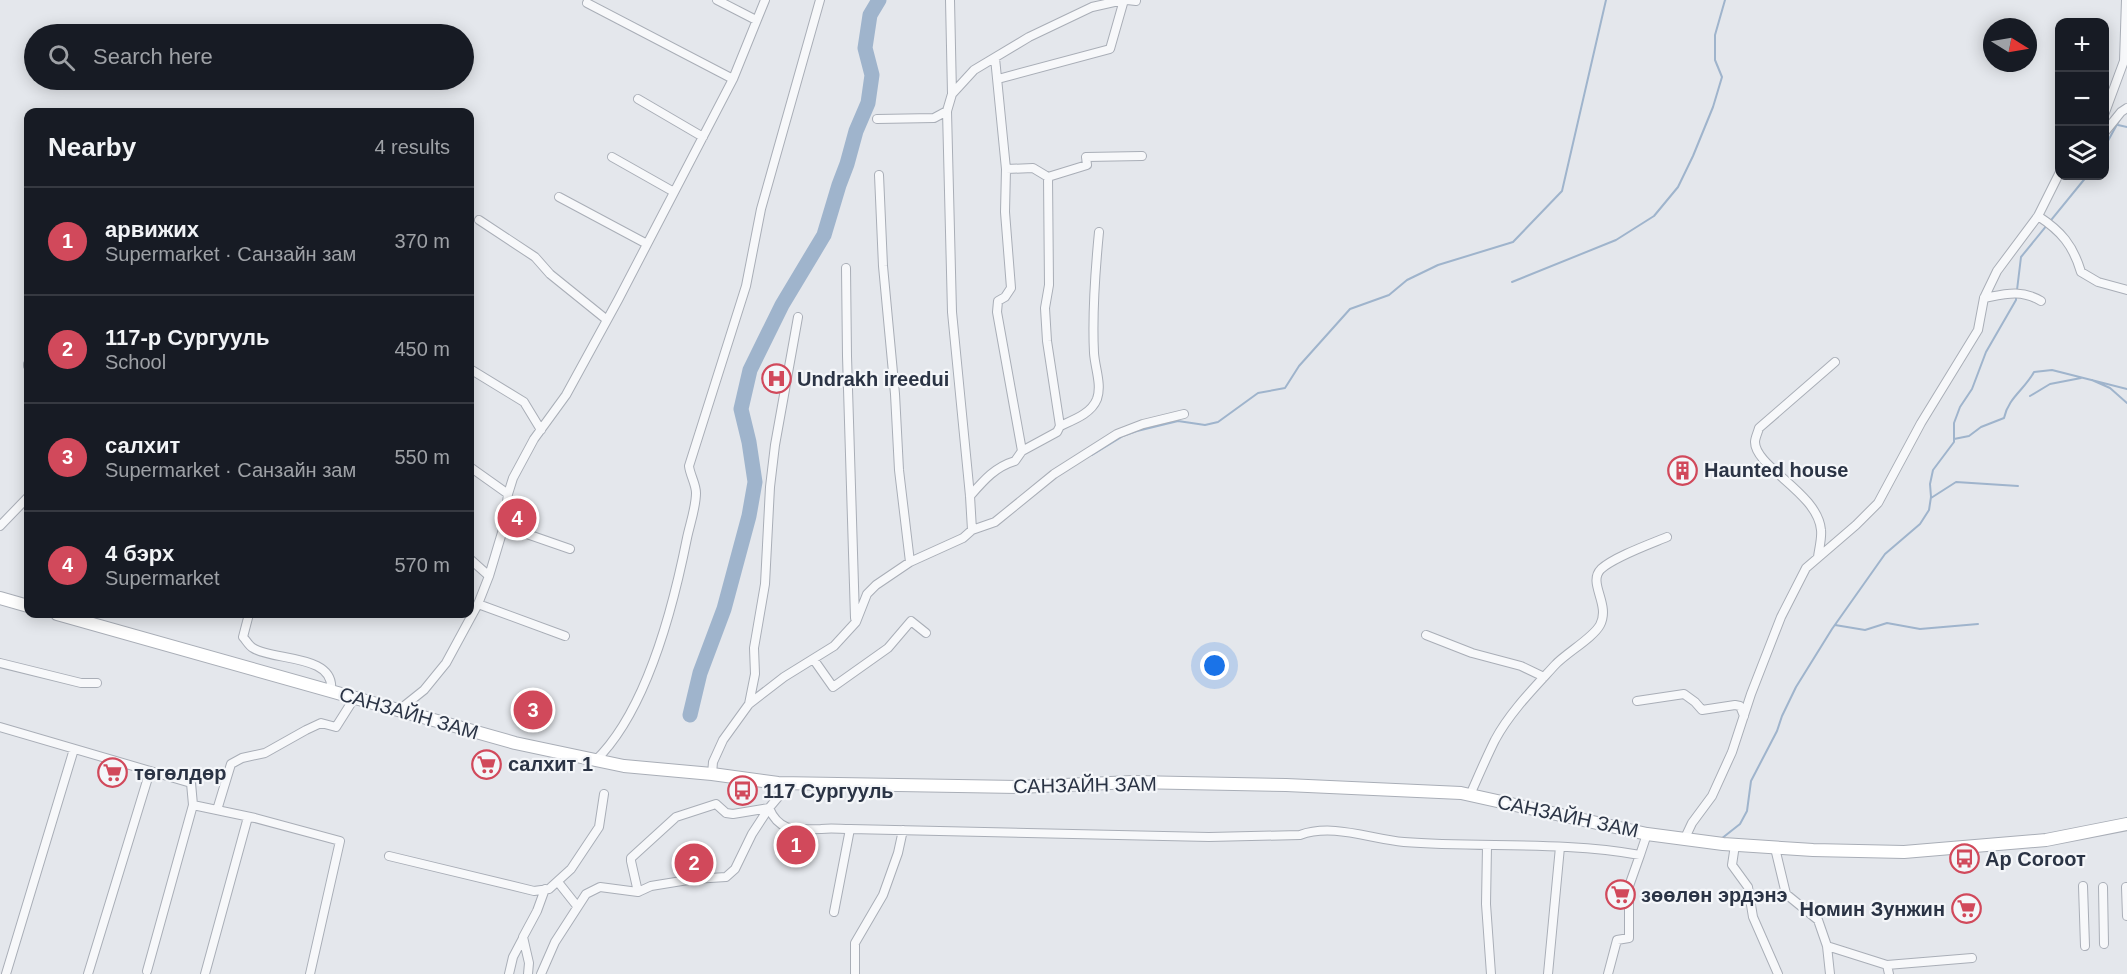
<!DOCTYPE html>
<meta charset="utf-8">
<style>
body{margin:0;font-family:Helvetica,sans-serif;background:#20242c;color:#f1f3f6}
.controls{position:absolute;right:18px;top:18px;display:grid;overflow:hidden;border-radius:12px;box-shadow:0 3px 15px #0003}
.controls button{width:54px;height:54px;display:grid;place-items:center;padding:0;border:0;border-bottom:2px solid #363941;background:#171b24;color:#f1f3f6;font:30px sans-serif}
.compass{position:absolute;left:1983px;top:18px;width:54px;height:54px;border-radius:50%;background:#171b24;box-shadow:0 3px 15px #0003;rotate:101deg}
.you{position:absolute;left:1215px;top:666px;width:21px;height:21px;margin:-15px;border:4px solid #fff;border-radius:50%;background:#1a73e8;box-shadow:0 0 0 9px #1a73e833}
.badge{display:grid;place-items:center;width:39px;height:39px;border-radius:50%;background:#d1495b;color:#fff;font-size:20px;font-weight:700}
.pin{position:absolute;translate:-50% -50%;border:3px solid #fff;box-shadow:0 2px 6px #0006}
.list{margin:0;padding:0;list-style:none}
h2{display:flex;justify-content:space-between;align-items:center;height:78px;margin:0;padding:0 24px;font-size:26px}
h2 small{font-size:20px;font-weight:400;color:#9ea1a6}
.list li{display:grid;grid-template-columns:39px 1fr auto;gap:18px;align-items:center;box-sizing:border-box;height:108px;padding:0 24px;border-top:2px solid #363941}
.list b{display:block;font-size:22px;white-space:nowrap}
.list p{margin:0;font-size:20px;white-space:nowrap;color:#9ea1a6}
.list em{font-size:20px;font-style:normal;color:#9ea1a6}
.icon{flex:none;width:33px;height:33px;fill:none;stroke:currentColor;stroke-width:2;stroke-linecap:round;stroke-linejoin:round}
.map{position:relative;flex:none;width:2127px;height:974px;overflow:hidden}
.search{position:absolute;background:#171b24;box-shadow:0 3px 15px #0003;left:24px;top:24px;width:450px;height:66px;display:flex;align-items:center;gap:15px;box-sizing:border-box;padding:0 21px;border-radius:33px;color:#9ea1a6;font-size:22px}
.panel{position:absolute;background:#171b24;box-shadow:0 3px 15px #0003;left:24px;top:108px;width:450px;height:510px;border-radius:12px}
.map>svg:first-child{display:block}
</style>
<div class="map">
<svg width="2127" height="974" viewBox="0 0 2127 974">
<rect width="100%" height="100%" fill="#e4e7ec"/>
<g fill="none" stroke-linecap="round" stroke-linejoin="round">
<path stroke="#9fb4cc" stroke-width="2" d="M 2118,125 L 2127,127
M 2104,148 L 2120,119
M 1512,282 L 1616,240 L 1654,216 L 1678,187 L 1693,156 L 1713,107 L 1722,77 L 1715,60 L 1715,35 L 1725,0
M 2017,290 L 2021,257 L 2087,176
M 2092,380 L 2110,388 L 2127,403
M 2030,396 L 2050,384 L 2081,378
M 1954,439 L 1969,436 L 1981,427 L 2004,418 C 2008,398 2025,389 2034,372 L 2052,370 L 2127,389
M 1092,455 L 1123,436 L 1137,431 L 1178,421 L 1205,425 L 1218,422 L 1258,393 L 1285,388 L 1299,366 L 1350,309 L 1389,295 L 1407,280 L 1438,265 L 1513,242 L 1562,191 L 1606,0
M 1931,498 L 1956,482 L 2018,486
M 1835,625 L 1865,630 L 1887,623 L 1920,629 L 1978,624
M 1721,839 L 1740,824 L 1747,811 L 1751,781 L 1777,731 L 1782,716 L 1796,687 L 1832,629 L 1885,554 L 1920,524 L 1929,510 L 1931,497 L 1930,484 L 1933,470 L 1954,442 L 1954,423 L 1960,407 L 1972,389 L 1986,352 L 2016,300 L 2016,296"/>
<path stroke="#9fb4cc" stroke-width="15" d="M 690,715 L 700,673 L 724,609 L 749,516 L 755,482 L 749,442 L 741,409 L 750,370 L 782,305 L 824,235 L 839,185 L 847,164 L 856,131 L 868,103 L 872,75 L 865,48 L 870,15 L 879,0"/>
<defs>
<path id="minor" d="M 717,0 L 756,20
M 950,0 L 952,94
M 1127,0 L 1136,1
M 587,3 L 733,79
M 995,58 L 1006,169 L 1005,212 L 1011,288 L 1005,297 L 998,301 L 997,312 L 1022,451
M 998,79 L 1110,49 L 1124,0
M 638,99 L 703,137
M 2104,115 L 2124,61 L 2126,0
M 877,119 L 934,118 L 947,111
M 2104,133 L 2121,112 L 2127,108
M 612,157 L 674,192
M 1006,169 L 1033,168 L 1048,177 L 1049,285 L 1045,308 L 1047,341 L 1060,426
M 879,175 L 883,266 L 895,394 L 899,470 L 910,562
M 1048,177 L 1087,165 L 1086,157 L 1142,156
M 559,197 L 647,244
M 2038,216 C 2061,231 2073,245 2081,272 L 2098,282 L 2127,290
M 479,220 L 535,257 L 550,274 L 607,320
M 846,268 L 847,356 L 855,618
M 1984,298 C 2005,294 2021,289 2041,301
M 28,364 L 28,366
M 470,369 L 524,402 L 541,430
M 470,467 L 508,494
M 970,496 C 984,480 995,467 1015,461 L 1022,451 L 1057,432 L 1060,426 C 1073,420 1091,414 1097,399 C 1102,385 1095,368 1094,353 C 1092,313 1095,273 1099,232
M 0,526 L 28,497
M 504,526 L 570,549
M 972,530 L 995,522 L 1054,474 L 1117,434 L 1143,424 L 1184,414
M 1818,557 C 1819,549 1822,538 1821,530 C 1818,493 1755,467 1755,442 C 1755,438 1758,432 1759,428 L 1835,362
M 470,559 L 489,576
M 478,604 L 565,636
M 249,614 L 243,637 C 246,640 249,646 253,648 C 273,661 335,654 331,690
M 1426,635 L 1472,653 L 1521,666 L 1544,677
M 814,660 L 833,687 L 888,648 L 911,621 L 926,633
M 0,663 L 81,683 L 97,683
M 1637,701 L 1684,694 L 1695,702 L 1702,710 L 1735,705 L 1740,706 L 1744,716
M 749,704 L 755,674 L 754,648 L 765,584 L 770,487 L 775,445 L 798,317
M 399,710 L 424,690 L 446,663 L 478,604 L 489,576 L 504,526 L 508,494 L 513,478 L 534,439 L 566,395 L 618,300 L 733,79 L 765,0
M 0,727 L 191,783 L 193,805 L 255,818 L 340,841 L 310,974
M 595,761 C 647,711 673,608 687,538 C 690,524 696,507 696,493 C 696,484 690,475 689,466 L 746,286 L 761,209 L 820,0
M 712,774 L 713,762 L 723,740 L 749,704 L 784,677 L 834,646 L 856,622 L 867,594 L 876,585 L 910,562 L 963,538 L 972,530 L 970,496 L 952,312 L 947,111 L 952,94 L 974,70 L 1029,37 L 1092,7 L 1123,0
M 1470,795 C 1478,777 1486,758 1495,740 C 1510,712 1534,688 1555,665 C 1566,653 1593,638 1600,625 C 1611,604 1587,583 1601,569 C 1614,557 1650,544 1667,537
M 217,810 L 231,764 L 242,758 L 265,753 L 306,730 L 321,723 L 336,727 L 355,697
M 850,829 L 1209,837 L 1300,835 C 1333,823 1370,839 1404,842 C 1483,848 1562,841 1640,855 L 1647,834
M 1684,840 L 1692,823 L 1712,796 L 1732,752 L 1751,694 L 1781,617 L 1806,568 L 1856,525 L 1878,503 L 1921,423 L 1978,330 L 1984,298 L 1997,271 L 2038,216 L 2060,172
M 1735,845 L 1732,865 L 1748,887 L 1753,917 L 1778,974
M 1487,846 L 1486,904 L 1491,974
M 1775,848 L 1786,894 L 1818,920 L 1827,946 L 1830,974
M 389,856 L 534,891 L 549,889 L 571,869 L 599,827 L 604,794
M 558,882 L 577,906
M 2083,886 L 2085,946
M 2103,887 L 2104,944
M 2126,887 L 2127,916
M 638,892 L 631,861 L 631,858 L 676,817 L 716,804 L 726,813 L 733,814 L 769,808 C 780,834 798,829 821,829 C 831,828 840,829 850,829 L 834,912
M 1827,946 L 1887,965 L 1889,974
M 1887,965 L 1972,958
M 147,971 L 193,805
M 6,974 L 74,749
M 88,974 L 150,771
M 205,974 L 248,817
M 509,974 L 513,957 L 523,938
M 528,974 L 529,963 L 523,937 L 537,911 L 545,889
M 541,974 L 555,942 L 586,894 L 600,887 L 638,892 L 651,886 L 694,879 L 726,877 L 735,869 L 752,834 L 769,808 L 790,783
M 855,974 L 855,943 L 883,895 L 898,853 L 903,830
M 1548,974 L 1560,847
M 1608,974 L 1617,940 L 1629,938 L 1629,886 L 1640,855"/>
<path id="secondary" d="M 0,598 L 28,606
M 57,614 L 515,743 L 624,766 L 712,774 L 778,783 L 1018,787 L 1133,782 L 1286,785 L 1461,793 L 1647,834 L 1723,844 L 1813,850 L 1904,852 L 2046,840 L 2127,824"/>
</defs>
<use href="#minor" stroke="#a9aeb7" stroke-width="10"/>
<use href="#secondary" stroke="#a9aeb7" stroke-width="14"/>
<use href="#minor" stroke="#f7f8fa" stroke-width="8"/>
<use href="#secondary" stroke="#fff" stroke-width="12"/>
</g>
<defs>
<symbol id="hospital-ring" viewBox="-11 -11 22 22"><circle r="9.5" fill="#f4f6f9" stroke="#d1495b" stroke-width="1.5"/><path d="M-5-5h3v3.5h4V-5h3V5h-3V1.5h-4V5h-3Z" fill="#d1495b"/></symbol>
<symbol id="building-ring" viewBox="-11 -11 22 22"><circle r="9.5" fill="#f4f6f9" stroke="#d1495b" stroke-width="1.5"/><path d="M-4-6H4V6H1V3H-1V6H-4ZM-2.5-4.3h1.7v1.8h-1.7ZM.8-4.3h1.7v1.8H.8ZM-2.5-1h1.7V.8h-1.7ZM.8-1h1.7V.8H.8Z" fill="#d1495b"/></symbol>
<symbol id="supermarket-ring" viewBox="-11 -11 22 22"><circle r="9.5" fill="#f4f6f9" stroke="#d1495b" stroke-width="1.5"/><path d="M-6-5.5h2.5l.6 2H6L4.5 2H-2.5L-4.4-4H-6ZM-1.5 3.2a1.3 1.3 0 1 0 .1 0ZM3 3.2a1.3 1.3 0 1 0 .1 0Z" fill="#d1495b"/></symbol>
<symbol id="bus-ring" viewBox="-11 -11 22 22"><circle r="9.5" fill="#f4f6f9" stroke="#d1495b" stroke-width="1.5"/><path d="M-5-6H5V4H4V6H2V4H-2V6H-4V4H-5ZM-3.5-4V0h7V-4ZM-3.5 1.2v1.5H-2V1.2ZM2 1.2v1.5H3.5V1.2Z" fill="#d1495b"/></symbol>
</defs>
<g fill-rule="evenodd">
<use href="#hospital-ring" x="760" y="362" width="33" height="33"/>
<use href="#building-ring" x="1666" y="454" width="33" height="33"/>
<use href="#supermarket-ring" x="470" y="748" width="33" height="33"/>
<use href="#supermarket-ring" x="96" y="756" width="33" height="33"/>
<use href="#bus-ring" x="726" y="774" width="33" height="33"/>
<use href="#bus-ring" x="1948" y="842" width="33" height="33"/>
<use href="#supermarket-ring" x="1604" y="878" width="33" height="33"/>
<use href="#supermarket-ring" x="1950" y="892" width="33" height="33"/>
</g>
<g text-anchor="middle" stroke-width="4.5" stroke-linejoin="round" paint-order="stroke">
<g font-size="20" font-weight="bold" fill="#2b3445" stroke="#f4f6f9" text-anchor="start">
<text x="797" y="386">Undrakh ireedui</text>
<text x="1704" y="477">Haunted house</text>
<text x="508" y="771">салхит 1</text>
<text x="134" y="780">төгөлдөр</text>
<text x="763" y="798">117 Сургууль</text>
<text x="1985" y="866">Ар Согоот</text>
<text x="1641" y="902">зөөлөн эрдэнэ</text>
<text x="1945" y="916" text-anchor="end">Номин Зунжин</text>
</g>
<g font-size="20" fill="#2b3445" stroke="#f4f6f9">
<text transform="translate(409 713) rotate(16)" y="7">САНЗАЙН ЗАМ</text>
<text transform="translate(1085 785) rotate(-1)" y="7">САНЗАЙН ЗАМ</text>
<text transform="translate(1568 816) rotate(12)" y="7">САНЗАЙН ЗАМ</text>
</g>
</g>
</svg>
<div class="controls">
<button>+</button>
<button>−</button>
<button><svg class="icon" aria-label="layers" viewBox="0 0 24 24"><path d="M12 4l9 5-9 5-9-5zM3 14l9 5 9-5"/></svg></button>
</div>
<svg class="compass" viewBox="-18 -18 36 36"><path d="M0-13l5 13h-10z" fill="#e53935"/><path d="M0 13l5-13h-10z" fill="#9ea1a6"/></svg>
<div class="you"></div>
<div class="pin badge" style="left:796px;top:845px">1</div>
<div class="pin badge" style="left:694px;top:863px">2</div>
<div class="pin badge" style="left:533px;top:710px">3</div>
<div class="pin badge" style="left:517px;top:518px">4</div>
<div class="search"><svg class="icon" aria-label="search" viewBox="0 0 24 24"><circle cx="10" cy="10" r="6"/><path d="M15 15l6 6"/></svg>Search here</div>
<section class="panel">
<h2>Nearby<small>4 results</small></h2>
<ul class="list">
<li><span class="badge">1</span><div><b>арвижих</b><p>Supermarket · Санзайн зам</p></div><em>370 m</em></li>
<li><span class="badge">2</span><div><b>117-р Сургууль</b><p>School</p></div><em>450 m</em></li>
<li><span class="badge">3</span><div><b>салхит</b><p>Supermarket · Санзайн зам</p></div><em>550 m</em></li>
<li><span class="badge">4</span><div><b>4 бэрх</b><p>Supermarket</p></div><em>570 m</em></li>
</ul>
</section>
</div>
